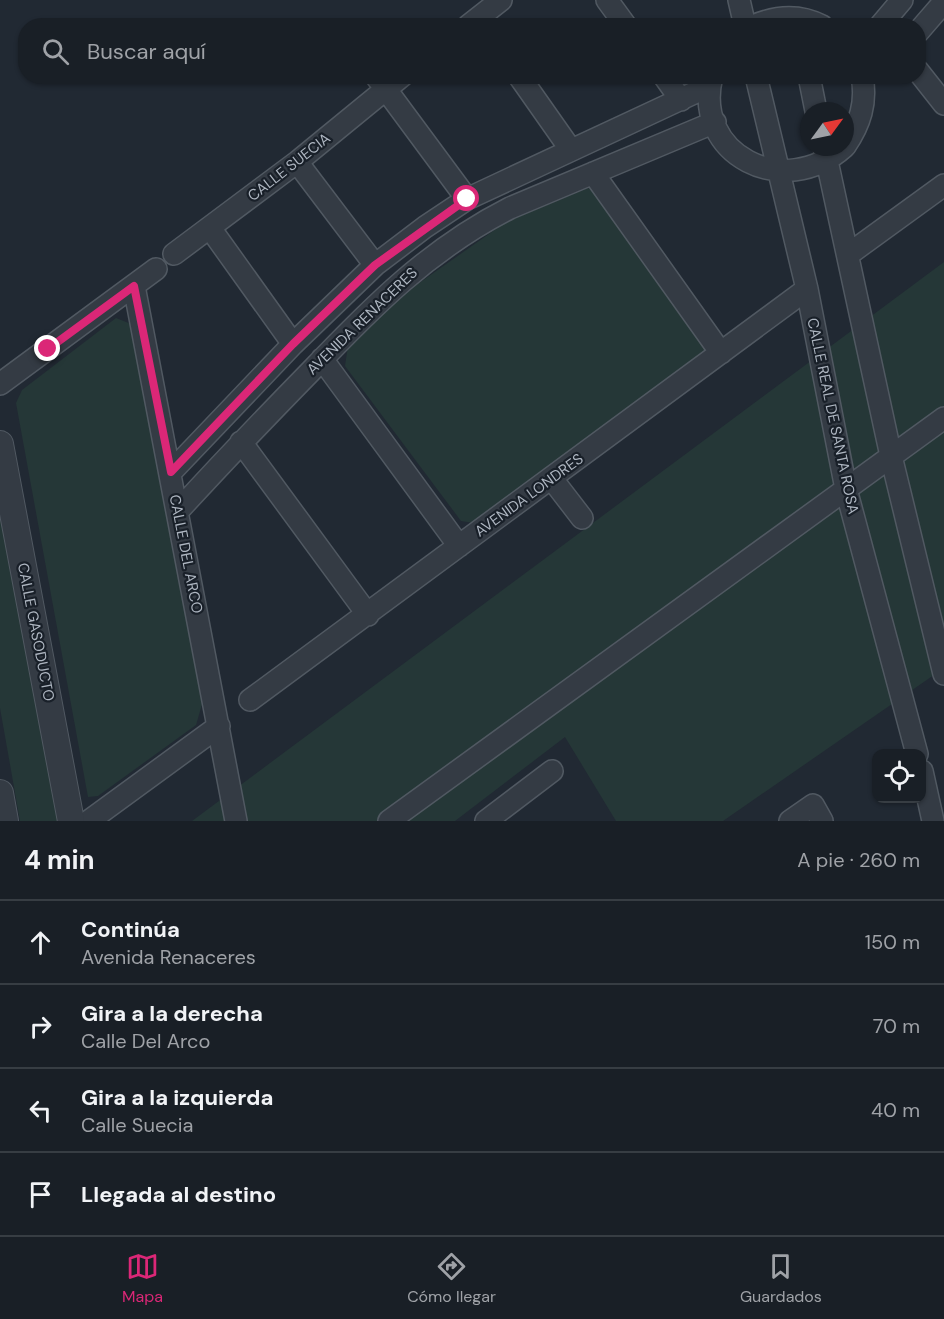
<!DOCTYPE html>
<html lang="es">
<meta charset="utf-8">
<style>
body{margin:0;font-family:"DM Sans",sans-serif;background:#22272e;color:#f1f3f6}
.controls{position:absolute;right:18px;bottom:18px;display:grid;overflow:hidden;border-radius:12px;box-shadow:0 2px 4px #0004}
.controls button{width:54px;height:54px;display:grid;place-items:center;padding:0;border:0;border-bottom:2px solid #373d43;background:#191f26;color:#f1f3f6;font:30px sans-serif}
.compass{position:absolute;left:800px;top:102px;width:54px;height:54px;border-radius:50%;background:#191f26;box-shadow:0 2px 4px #0004;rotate:57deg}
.stop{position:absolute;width:18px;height:18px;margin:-14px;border:4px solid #db2777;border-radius:50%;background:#fff}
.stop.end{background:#db2777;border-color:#fff;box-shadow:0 2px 6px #0008}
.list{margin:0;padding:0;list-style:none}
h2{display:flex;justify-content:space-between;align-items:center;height:78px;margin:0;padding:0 24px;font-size:26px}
h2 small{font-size:20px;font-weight:400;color:#9fa2a7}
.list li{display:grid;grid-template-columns:39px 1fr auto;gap:18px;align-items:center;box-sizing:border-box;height:84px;padding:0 24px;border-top:2px solid #373d43}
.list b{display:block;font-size:22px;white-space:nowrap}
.list p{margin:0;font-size:20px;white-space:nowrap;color:#9fa2a7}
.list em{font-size:20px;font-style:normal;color:#9fa2a7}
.icon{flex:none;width:33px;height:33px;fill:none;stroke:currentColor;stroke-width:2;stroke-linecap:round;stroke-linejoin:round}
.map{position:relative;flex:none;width:944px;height:821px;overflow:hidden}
.search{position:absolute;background:#191f26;box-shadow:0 2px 4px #0004;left:18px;right:18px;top:18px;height:66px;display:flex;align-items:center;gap:15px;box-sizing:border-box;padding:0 21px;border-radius:24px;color:#9fa2a7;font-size:22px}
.sheet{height:414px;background:#191f26}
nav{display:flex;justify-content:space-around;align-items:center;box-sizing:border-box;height:84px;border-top:2px solid #373d43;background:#191f26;font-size:16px;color:#9fa2a7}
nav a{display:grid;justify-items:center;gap:3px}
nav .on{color:#db2777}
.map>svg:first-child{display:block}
</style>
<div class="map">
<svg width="944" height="821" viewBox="0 0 944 821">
<rect width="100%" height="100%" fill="#212933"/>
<path fill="#253737" d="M 588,188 L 602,194 L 707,349 L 474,523 L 461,521 L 345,366 L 348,346 L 405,293 L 506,222 Z
M 944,262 L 944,668 L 723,821 L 616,821 L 565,737 L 455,821 L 192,821 Z
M 116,318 L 131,324 L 203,701 L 196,725 L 98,796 L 88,797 L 16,403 L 22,390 Z
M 0,475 L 62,821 L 20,821 L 0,708 Z"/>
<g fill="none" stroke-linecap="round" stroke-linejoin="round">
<defs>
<path id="minor" d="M 607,0 L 626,26
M 739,0 L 745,26
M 468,26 L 501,0
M 753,26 C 776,16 799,14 822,26
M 880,26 L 902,0
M 918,32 L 944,2
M 918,71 L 944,104
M 376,76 L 467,199
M 519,76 L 571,150
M 664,76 L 681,100
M 712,76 C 692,155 784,201 844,147
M 756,76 L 807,289 L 846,489 L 917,754
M 809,76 L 816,111
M 845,146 C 860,124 867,103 862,76
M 824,147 L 891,456 L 944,674
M 297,162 L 375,265
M 593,173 L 721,353
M 210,228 L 293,344
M 174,254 L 297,162 L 402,76
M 849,254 L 944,185
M 134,286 L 236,821
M 322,359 L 459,546
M 0,384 L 156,269
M 241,442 L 368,615
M 171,472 L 293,344 L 375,265 L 425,227 L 467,199 L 709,86
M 552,479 L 582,518
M 178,511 C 221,464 265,418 310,372 C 372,307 429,249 510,208 L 715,122
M 250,700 L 807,289
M 922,771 L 933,821
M 89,821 L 219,726
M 389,821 L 944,418
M 486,821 L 552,771
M 790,821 L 813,805 L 822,821"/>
<path id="tertiary" d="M 0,444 L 71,821
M 0,793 L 5,821"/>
</defs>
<use href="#minor" stroke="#515962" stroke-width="24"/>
<use href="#tertiary" stroke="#515962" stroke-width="28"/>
<use href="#minor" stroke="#343b44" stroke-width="21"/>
<use href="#tertiary" stroke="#343b44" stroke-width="26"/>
</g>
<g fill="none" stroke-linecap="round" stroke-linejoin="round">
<path stroke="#db2777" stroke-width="8" d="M 48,349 L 134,286 L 171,472 L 293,344 L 375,265 L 467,199"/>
</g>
<g text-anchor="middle" stroke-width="4.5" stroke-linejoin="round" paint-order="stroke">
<g font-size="15" fill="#aeb6c1" stroke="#192029">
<text transform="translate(289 167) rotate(-38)" y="5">CALLE SUECIA</text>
<text transform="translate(362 321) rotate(-44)" y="5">AVENIDA RENACERES</text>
<text transform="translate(833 416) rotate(78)" y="5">CALLE REAL DE SANTA ROSA</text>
<text transform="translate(529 495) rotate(-36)" y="5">AVENIDA LONDRES</text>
<text transform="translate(186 554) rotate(79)" y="5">CALLE DEL ARCO</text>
<text transform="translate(36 632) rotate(79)" y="5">CALLE GASODUCTO</text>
</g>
</g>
</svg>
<div class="controls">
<button><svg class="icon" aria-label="locate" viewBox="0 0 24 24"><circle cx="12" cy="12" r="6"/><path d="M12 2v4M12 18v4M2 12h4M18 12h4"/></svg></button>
</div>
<svg class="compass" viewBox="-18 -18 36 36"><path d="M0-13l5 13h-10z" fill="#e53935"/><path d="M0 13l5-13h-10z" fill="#9fa2a7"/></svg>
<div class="stop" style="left:467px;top:199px"></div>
<div class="stop end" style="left:48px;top:349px"></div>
<div class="search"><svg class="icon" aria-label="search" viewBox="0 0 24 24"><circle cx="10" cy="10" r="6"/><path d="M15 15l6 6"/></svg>Buscar aquí</div>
</div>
<section class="sheet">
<h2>4 min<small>A pie · 260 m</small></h2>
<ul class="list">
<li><svg class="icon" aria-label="ahead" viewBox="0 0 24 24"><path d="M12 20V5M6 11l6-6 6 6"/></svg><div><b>Continúa</b><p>Avenida Renaceres</p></div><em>150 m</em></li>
<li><svg class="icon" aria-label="right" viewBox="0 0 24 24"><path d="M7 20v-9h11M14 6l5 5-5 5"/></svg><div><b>Gira a la derecha</b><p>Calle Del Arco</p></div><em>70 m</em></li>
<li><svg class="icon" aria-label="left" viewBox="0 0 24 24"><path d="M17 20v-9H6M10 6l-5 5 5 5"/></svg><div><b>Gira a la izquierda</b><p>Calle Suecia</p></div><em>40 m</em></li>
<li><svg class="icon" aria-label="arrive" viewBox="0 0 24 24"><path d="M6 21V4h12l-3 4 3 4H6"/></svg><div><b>Llegada al destino</b></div></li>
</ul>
</section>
<nav>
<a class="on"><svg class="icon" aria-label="map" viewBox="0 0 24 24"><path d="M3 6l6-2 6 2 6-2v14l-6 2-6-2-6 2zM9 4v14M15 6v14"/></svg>Mapa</a>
<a><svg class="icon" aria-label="directions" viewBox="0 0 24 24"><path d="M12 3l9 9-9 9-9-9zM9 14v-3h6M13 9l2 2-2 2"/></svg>Cómo llegar</a>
<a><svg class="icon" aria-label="saved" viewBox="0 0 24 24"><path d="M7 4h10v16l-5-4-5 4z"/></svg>Guardados</a>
</nav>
